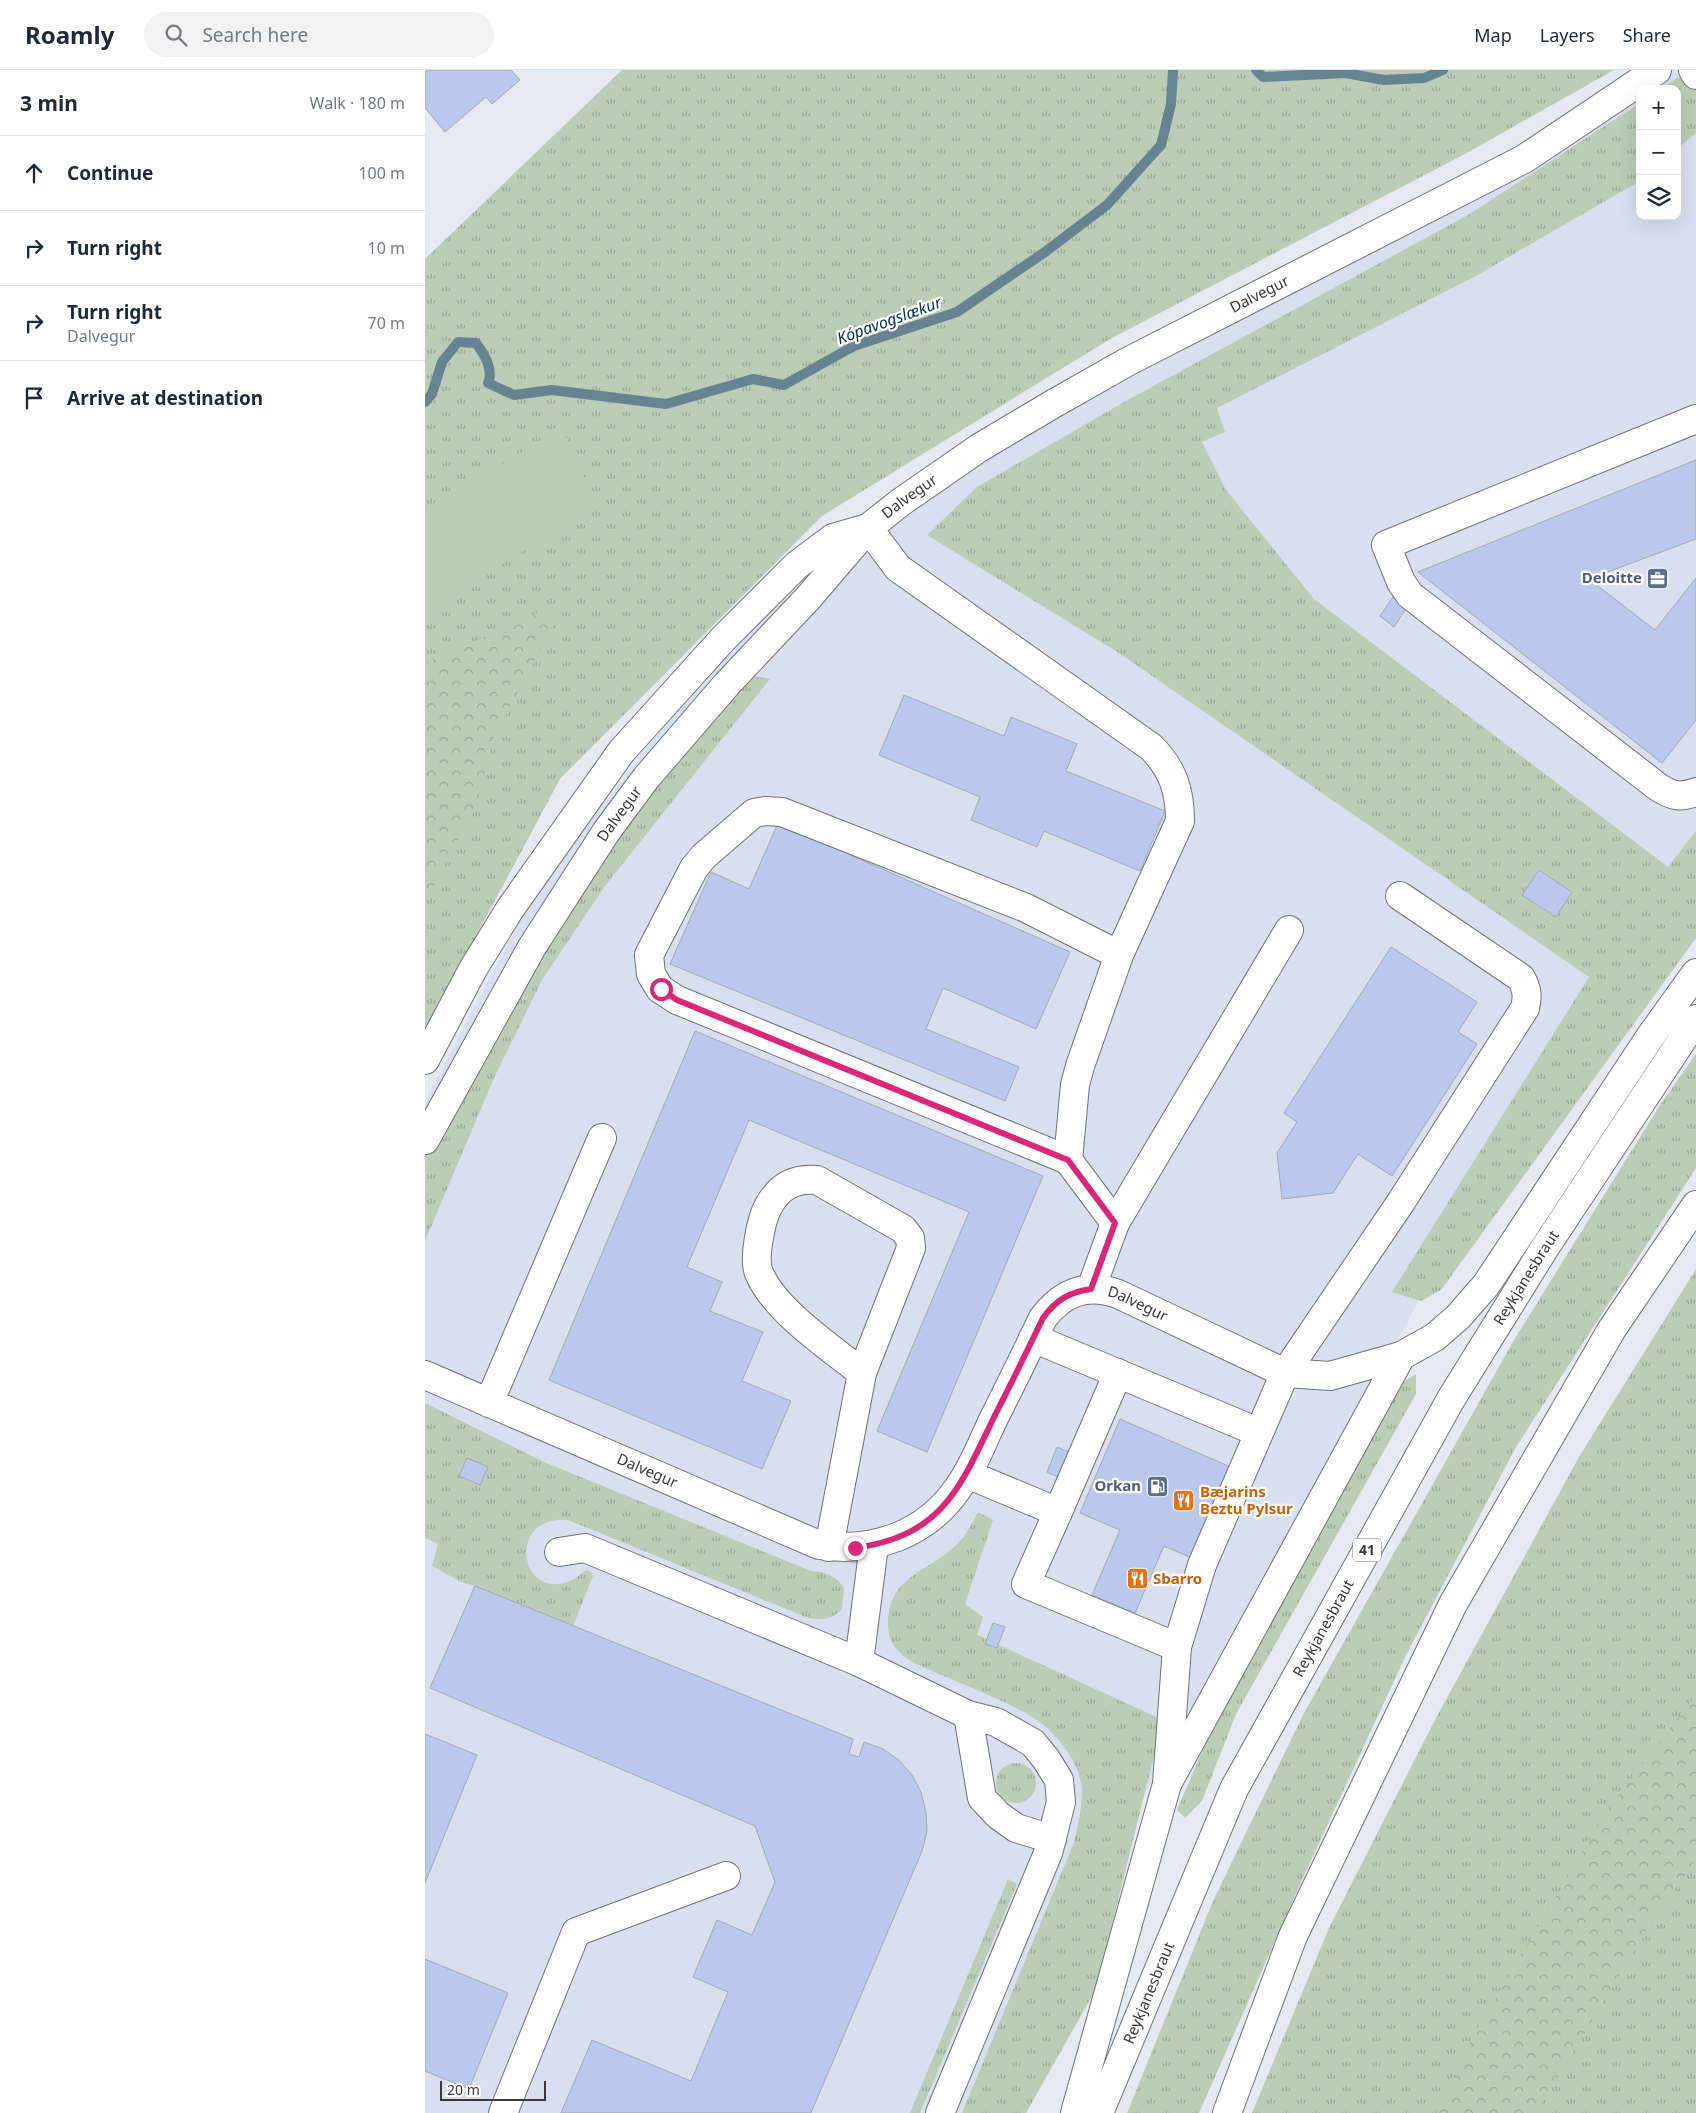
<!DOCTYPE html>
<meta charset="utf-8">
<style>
body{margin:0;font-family:"Noto Sans",sans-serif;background:#f2f2f3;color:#1f2937}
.controls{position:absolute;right:15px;top:15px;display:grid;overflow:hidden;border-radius:10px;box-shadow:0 5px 20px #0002}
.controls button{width:45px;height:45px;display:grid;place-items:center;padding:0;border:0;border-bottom:1px solid #e0e1e3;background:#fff;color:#1f2937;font:25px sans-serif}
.scale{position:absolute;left:15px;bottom:12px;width:106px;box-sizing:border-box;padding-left:5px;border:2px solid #37393c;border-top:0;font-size:14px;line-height:18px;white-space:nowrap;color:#37393c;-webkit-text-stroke:4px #fff;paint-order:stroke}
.stop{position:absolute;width:15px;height:15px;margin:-11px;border:4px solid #db2777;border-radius:50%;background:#fff}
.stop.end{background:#db2777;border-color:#fff;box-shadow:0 1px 5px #0008}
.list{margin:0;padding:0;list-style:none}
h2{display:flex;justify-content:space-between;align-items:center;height:65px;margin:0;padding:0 20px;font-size:21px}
h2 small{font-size:16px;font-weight:400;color:#747a83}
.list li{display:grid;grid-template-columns:32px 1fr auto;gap:15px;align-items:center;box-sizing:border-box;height:75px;padding:0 20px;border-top:1px solid #e0e1e3}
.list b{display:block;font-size:19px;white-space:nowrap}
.list p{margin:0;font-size:16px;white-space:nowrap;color:#747a83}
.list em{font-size:16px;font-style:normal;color:#747a83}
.icon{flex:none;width:28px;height:28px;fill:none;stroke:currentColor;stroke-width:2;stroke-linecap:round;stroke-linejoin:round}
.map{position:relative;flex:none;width:1271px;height:2043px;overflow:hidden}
header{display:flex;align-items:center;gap:30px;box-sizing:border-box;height:70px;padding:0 25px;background:#fff;border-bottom:1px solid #e0e1e3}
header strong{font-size:24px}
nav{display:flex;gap:28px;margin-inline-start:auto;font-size:18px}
.search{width:350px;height:45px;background:#f2f2f3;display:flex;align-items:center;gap:12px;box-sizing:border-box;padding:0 18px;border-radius:28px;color:#747a83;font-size:19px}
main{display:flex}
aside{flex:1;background:#fff}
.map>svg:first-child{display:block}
</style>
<header>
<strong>Roamly</strong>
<div class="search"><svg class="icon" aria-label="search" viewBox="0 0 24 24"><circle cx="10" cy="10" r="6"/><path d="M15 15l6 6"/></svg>Search here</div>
<nav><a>Map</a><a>Layers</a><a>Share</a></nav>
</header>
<main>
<aside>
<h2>3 min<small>Walk · 180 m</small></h2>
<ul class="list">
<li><svg class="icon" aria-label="ahead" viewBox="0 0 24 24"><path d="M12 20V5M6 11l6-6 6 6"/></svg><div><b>Continue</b></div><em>100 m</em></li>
<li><svg class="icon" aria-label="right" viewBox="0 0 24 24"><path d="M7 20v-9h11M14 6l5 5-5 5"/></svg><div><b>Turn right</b></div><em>10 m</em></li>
<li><svg class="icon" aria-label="right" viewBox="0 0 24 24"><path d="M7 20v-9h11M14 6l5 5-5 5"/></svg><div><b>Turn right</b><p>Dalvegur</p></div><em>70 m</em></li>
<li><svg class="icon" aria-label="arrive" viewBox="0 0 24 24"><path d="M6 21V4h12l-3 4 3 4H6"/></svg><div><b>Arrive at destination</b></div></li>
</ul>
</aside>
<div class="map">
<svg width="1271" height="2043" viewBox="0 0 1271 2043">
<defs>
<pattern id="grass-tufts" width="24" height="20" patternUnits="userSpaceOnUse" patternTransform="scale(1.25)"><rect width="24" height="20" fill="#bbcdb6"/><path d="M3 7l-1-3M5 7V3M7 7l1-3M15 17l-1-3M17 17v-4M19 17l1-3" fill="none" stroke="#99a795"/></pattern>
<pattern id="forest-crowns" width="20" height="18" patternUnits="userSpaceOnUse" patternTransform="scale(1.25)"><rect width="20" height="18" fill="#bbcdb6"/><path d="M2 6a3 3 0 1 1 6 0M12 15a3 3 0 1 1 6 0" fill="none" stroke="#99a795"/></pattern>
</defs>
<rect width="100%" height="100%" fill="#e5e9f1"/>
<path fill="#d8dfee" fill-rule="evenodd" d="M 1222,0 L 1271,0 L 1271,761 L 1164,907 L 984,1249 L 542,2043 L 0,2043 L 0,1031 L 95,851 L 159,760 L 232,664 L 319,566 L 468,432 L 1089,87 ZM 1215,19 L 1252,19 L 1252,146 L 1215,146 Z"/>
<path fill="url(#grass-tufts)" d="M 197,0 L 1189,0 L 1040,84 L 685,269 L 397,446 L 135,709 L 27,911 L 0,971 L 0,189 Z
M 1264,0 L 1271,0 L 1271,63 L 1252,79 L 1252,19 L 1236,19 Z
M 1215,33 L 1215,111 L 1049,207 L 792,338 L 800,362 L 777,372 L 801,420 L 889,529 L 1243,797 L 1271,761 L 1271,868 L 1016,1220 L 996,1231 L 967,1222 L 1164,907 L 694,583 L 502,465 L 552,417 L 699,332 L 1043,145 Z
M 322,605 L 345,609 L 180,816 L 117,910 L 69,1008 L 0,1171 L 0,1086 L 54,987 L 188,763 Z
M 1271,984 L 1271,1098 L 1091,1377 L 981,1585 L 877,1810 L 774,2043 L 702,2043 L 788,1831 L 879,1643 L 1089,1270 L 1235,1035 Z
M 1271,1199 L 1271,2043 L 827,2043 L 904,1858 L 1012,1646 L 1154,1387 Z
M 991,1304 L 991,1324 L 811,1644 L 777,1731 L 760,1748 L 752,1740 L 801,1626 L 972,1316 Z
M 0,1333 L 119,1392 L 386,1501 C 401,1502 409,1505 419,1517 L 417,1539 C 406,1550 398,1550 383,1548 L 143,1450 C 86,1445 92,1518 134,1514 C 145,1513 153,1506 162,1500 L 166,1502 L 168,1506 L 148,1556 L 50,1516 L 36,1512 L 7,1496 L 13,1474 L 0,1468 Z
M 553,1442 L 568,1450 L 540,1534 L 558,1547 L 552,1565 L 738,1650 L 671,1919 L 601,2043 L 537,2043 L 648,1775 C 653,1757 657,1738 657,1719 C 655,1689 625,1655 599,1642 C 563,1623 524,1609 487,1592 C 471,1581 463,1573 463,1552 C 465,1506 501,1503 529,1477 C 540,1468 546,1455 553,1442 Z
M571 1713a20 20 0 1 1 40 0a20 20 0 1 1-40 0Z
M 583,1809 L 592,1814 L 495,2043 L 485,2043 Z"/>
<path fill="url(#forest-crowns)" d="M 121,539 L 129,553 L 69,667 L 51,737 L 0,833 L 0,593 Z
M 1271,1625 L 1271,1790 L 1230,1847 L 1111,2043 L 1013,2043 L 1048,1966 L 1184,1737 Z"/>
<path fill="#bbcdb6" d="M 137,358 L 173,437 L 0,539 L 0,441 Z"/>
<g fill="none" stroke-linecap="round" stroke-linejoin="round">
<path stroke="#678392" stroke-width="10" d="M 831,0 L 838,7 L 920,3 L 959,10 L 999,8 L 1018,0
M 0,332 L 7,324 L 17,292 L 33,272 L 51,273 C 59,284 69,299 63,313 L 89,325 L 127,320 L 241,334 L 328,309 L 359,315 L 429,276 L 532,242 L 620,182 L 682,135 L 736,75 L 746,34 L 748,0"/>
</g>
<path fill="#b9c8ec" stroke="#a5a8b0" d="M 3,0 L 86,0 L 95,10 L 67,34 L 61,27 L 20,62 L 0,38 L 0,2 Z
M 1271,390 L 1271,469 L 1164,509 L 1230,560 L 1271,508 L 1271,650 L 1237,693 L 993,502 Z
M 968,527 L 982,537 L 969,557 L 955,546 Z
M 479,625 L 579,666 L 586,647 L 652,674 L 641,701 L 740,741 L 715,801 L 619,761 L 612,777 L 546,750 L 555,727 L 454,685 Z
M 353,753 L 645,882 L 611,959 L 518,918 L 501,959 L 594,997 L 580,1031 L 245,894 L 286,802 L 324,819 Z
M 1114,800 L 1147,822 L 1131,847 L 1097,825 Z
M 966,877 L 1052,932 L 1033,962 L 1052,974 L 967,1106 L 933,1084 L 908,1123 L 857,1129 L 852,1083 L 872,1052 L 859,1043 Z
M 270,961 L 618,1106 L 502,1382 L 452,1361 L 544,1142 L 324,1050 L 262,1197 L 297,1212 L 285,1241 L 338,1262 L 317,1311 L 366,1331 L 337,1399 L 124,1310 Z
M 695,1349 L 808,1398 L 769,1489 L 739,1476 L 710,1543 L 667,1525 L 695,1460 L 655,1443 Z
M 632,1377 L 644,1382 L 633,1407 L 622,1402 Z
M 42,1388 L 63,1397 L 55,1415 L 34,1406 Z
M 50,1516 L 428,1669 L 424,1684 L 434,1687 L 439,1672 L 458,1679 L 474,1690 L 487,1705 L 496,1722 L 501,1742 L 502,1761 L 497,1781 L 386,2043 L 136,2043 L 167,1970 L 266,2011 L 303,1922 L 268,1907 L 292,1850 L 327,1865 L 350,1812 L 330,1756 L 5,1618 Z
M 568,1553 L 580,1557 L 572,1578 L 560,1574 Z
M 0,1664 L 52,1685 L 0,1813 Z
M 0,1889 L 83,1923 L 44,2019 L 0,2001 Z"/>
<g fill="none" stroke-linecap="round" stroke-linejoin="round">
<defs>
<g id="minor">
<path d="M 1268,0 L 1271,5"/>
<path d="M 1271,349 L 961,475 L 976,512 L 985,525 L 1233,717 C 1247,726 1255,728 1271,722"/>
<path d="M 443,458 L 473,498 L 726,677 C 748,699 755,721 755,751 L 694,885 L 655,996 L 650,1015 L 643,1090 L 690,1153 L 666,1219"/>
<path d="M 0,990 L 48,899 L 85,839 L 196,682 L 298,569 L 372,495 L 408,468 L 443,458"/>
<path id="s1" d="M 0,1070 L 107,877 L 181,762 L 221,708 L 302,614 L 384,527 L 443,458 L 476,432 L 554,378 L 628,334 L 702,292 L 1099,89 L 1232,0"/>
<path d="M 643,1090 L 252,930 L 235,919 L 226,904 L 224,885 L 269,798 L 279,786 L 329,743 L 340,741 L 357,742 L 601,838 L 694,885"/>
<path d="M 690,1153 L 864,860"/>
<path d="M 608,1268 L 833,1362"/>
<path id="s2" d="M 0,1305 L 394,1475 C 448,1483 501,1465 533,1418 C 548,1398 557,1373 568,1350 C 585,1316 602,1282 618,1248 C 638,1222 662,1213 693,1224 L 860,1303 L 905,1306 L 976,1286"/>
<path d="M 64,1333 L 177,1068"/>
<path d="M 542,1404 L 633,1442 L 601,1514 L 752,1577"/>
<path d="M 633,1442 L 693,1303"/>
<path d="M 404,1477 L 437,1303 L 486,1178 L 485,1168 L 478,1159 L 392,1110 C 370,1108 354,1116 343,1137 C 336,1150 328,1189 334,1203 C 350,1241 405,1277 437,1303"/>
<path d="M 134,1482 L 160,1478 L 434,1592 L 543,1645 L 571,1652 L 608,1673 L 621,1689 L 634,1710 L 636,1732 L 623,1783 L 515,2043"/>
<path d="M 434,1592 L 449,1475"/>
<path d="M 543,1645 L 557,1728 L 573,1745 L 591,1758 L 627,1769"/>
<path d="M 742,1714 L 752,1577 L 777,1495 L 860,1303 L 976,1132 L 1100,938 C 1103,926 1102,919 1096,908 L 975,826"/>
<path d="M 78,2043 L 151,1862 L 301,1806"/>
</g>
<g id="highway">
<path d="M 650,2043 L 742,1714 L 976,1286 L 1010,1267 L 1033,1247 L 1061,1215 L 1225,967 L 1271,903"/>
<path id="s3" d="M 674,2043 L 809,1719 L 1026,1329 L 1119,1179 L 1271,949"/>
<path d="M 802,2043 L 868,1866 L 1028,1534 L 1187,1259 L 1271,1135"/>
</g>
</defs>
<use href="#minor" stroke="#6e7279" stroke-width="30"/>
<use href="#highway" stroke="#6e7279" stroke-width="30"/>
<use href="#minor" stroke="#fff" stroke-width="28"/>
<use href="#highway" stroke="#fff" stroke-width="28"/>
</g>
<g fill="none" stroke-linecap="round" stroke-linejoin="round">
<path stroke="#db2777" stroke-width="6" d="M 236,919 L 252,930 L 643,1090 L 690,1153 L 666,1219 C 644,1222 631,1230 618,1248 C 602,1281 586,1314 569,1347 C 535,1418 517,1466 430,1478"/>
</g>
<defs>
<symbol id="office-square" viewBox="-11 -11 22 22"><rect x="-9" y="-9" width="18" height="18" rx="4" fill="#5c6f8a" stroke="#fff"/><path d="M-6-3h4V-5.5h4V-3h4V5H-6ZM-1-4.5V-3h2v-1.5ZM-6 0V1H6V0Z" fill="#fff"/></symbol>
<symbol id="fuel-square" viewBox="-11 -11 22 22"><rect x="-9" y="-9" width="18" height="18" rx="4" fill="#5c6f8a" stroke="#fff"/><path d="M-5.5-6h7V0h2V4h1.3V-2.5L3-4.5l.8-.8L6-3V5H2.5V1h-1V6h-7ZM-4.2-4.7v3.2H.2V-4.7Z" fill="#fff"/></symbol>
<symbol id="restaurant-square" viewBox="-11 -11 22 22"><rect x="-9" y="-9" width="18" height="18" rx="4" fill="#e8710a" stroke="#fff"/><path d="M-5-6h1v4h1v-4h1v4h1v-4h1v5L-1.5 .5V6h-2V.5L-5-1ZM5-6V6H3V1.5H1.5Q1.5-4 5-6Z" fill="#fff"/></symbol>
</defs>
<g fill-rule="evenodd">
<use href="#office-square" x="1220" y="496" width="25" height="25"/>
<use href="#fuel-square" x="720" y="1404" width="25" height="25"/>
<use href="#restaurant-square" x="746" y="1418" width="25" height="25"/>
<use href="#restaurant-square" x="700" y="1496" width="25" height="25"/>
</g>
<g text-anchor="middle" stroke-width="4.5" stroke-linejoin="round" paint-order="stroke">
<rect fill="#fff" stroke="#737476" stroke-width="1" x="928" y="1468.5" width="28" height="23" rx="4"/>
<g font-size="14" font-weight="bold" fill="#37393c">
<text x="942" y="1485">41</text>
</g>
<g font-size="15" fill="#37393c" stroke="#fff">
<text dy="5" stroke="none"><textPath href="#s1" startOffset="1216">Dalvegur</textPath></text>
<text dy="5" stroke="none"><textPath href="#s1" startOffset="811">Dalvegur</textPath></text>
<text dy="5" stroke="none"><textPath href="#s1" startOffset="380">Dalvegur</textPath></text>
<text dy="5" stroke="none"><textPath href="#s3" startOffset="940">Reykjanesbraut</textPath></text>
<text dy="5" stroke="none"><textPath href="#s2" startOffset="885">Dalvegur</textPath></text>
<text dy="5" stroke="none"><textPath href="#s2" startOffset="242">Dalvegur</textPath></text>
<text dy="5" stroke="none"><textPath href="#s3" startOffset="535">Reykjanesbraut</textPath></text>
<text dy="5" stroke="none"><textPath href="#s3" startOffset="130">Reykjanesbraut</textPath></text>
</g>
<g font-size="15" font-weight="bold" fill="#4e5e75" stroke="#fff" text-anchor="end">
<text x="1217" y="513">Deloitte</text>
<text x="716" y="1421">Orkan</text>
</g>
<g font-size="15" font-weight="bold" fill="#c56008" stroke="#fff" text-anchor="start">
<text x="775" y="1427">Bæjarins<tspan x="775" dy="17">Beztu Pylsur</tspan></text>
<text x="728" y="1514">Sbarro</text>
</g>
<g font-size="16" font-style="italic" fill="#092f3e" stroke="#fff">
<text transform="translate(464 250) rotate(-20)" y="6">Kópavogslækur</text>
</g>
</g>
</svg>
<div class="controls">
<button>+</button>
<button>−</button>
<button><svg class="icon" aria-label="layers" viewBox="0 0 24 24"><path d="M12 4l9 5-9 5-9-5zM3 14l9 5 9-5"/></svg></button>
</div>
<div class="scale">20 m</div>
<div class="stop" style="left:236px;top:919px"></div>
<div class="stop end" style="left:430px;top:1478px"></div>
</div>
</main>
